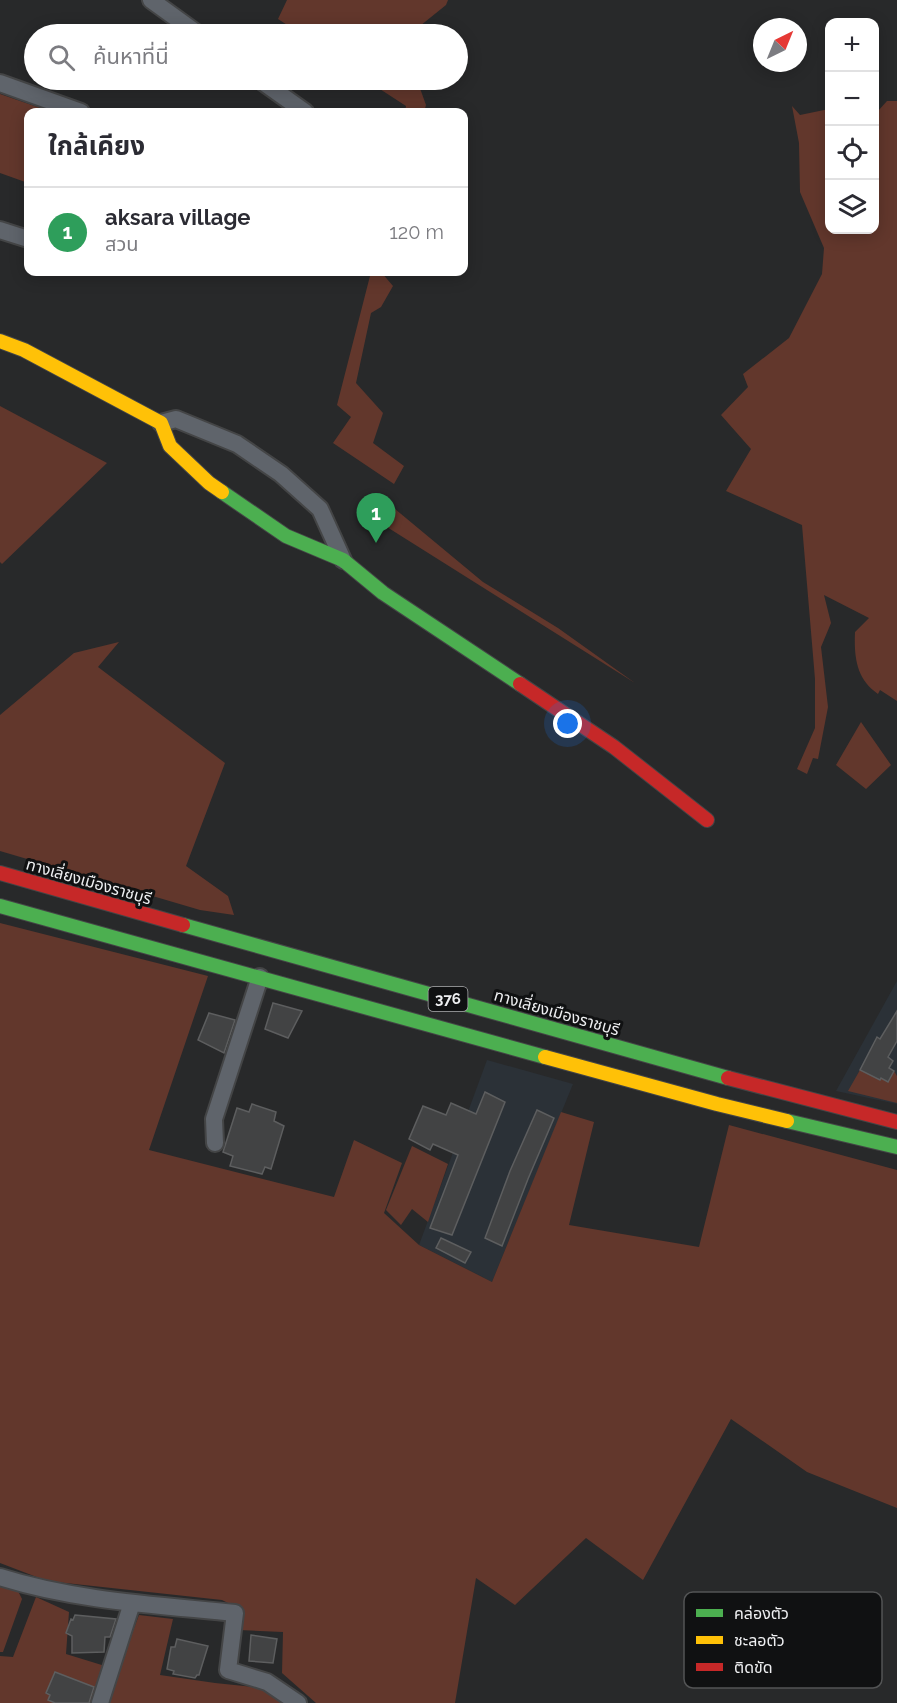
<!DOCTYPE html>
<html lang="th">
<meta charset="utf-8">
<style>
body{margin:0;font-family:Raleway,"Noto Sans Thai",sans-serif;background:#f7f7f7;color:#2b2b33}
.controls{position:absolute;right:18px;top:18px;display:grid;overflow:hidden;border-radius:12px;box-shadow:0 3px 15px #0003}
.controls button{width:54px;height:54px;display:grid;place-items:center;padding:0;border:0;border-bottom:2px solid #e1e1e2;background:#fff;color:#2b2b33;font:30px sans-serif}
.compass{position:absolute;left:753px;top:18px;width:54px;height:54px;border-radius:50%;background:#fff;box-shadow:0 3px 15px #0003;rotate:43deg}
.you{position:absolute;left:568px;top:724px;width:21px;height:21px;margin:-15px;border:4px solid #fff;border-radius:50%;background:#1a73e8;box-shadow:0 0 0 9px #1a73e833}
.badge{display:grid;place-items:center;width:39px;height:39px;border-radius:50%;background:#db2777;color:#fff;font-size:20px;font-weight:700}
.pin{position:absolute;translate:-50% -50px;filter:drop-shadow(0 2px 3px #0008)}
.pin::after{content:'';position:absolute;top:32px;width:21px;height:18px;background:inherit;clip-path:polygon(0 0,100% 0,50% 100%)}
.list{margin:0;padding:0;list-style:none}
h2{display:flex;justify-content:space-between;align-items:center;height:78px;margin:0;padding:0 24px;font-size:26px}
h2 small{font-size:20px;font-weight:400;color:#7c7c81}
.list li{display:grid;grid-template-columns:39px 1fr auto;gap:18px;align-items:center;box-sizing:border-box;height:90px;padding:0 24px;border-top:2px solid #e1e1e2}
.list b{display:block;font-size:22px;white-space:nowrap}
.list p{margin:0;font-size:20px;white-space:nowrap;color:#7c7c81}
.list em{font-size:20px;font-style:normal;color:#7c7c81}
.icon{flex:none;width:33px;height:33px;fill:none;stroke:currentColor;stroke-width:2;stroke-linecap:round;stroke-linejoin:round}
.map{position:relative;flex:none;width:897px;height:1703px;overflow:hidden}
.search{position:absolute;background:#fff;box-shadow:0 3px 15px #0003;left:24px;top:24px;width:444px;height:66px;display:flex;align-items:center;gap:15px;box-sizing:border-box;padding:0 21px;border-radius:33px;color:#7c7c81;font-size:22px}
.panel{position:absolute;background:#fff;box-shadow:0 3px 15px #0003;left:24px;top:108px;width:444px;height:168px;border-radius:12px}
.map>svg:first-child{display:block}
</style>
<div class="map">
<svg width="897" height="1703" viewBox="0 0 897 1703">
<rect width="100%" height="100%" fill="#28292a"/>
<path fill="#2b3137" d="M 897,981 L 897,1104 L 836,1091 Z
M 487,1060 L 573,1084 L 492,1282 L 419,1245 Z"/>
<path fill="#62372c" d="M 287,0 L 448,0 L 446,5 L 410,34 L 301,34 L 278,19 Z
M 366,80 L 417,80 L 426,105 L 424,112 L 405,112 L 406,106 Z
M 0,94 L 52,112 L 28,112 L 28,183 L 0,173 Z
M 887,101 L 897,101 L 897,701 L 880,690 L 878,694 C 856,679 854,657 855,632 L 869,618 L 824,595 L 831,623 L 821,647 L 828,707 L 818,759 L 813,758 L 807,774 L 797,769 L 815,728 L 815,679 L 802,525 L 726,491 L 751,449 L 721,415 L 748,387 L 743,374 L 789,338 L 822,274 L 824,248 L 800,192 L 799,143 L 792,106 L 800,115 L 829,109 L 830,230 L 874,230 L 875,112 L 878,111 Z
M 371,272 L 381,272 L 393,286 L 381,307 L 371,313 L 356,383 L 383,413 L 373,443 L 404,466 L 394,484 L 333,443 L 351,417 L 337,405 Z
M 0,406 L 107,463 L 2,564 L 0,562 Z
M 383,499 L 483,582 L 558,628 L 635,683 L 371,517 Z
M 119,642 L 98,667 L 225,763 L 186,866 L 228,896 L 234,915 L 200,910 L 0,851 L 0,715 L 74,653 Z
M 861,722 L 891,765 L 866,789 L 836,765 Z
M 0,923 L 208,976 L 149,1150 L 334,1197 L 354,1140 L 402,1163 L 384,1213 L 419,1245 L 492,1282 L 561,1112 L 594,1122 L 569,1225 L 699,1247 L 729,1125 L 897,1170 L 897,1508 L 807,1472 L 731,1419 L 643,1580 L 586,1538 L 515,1605 L 476,1578 L 455,1703 L 316,1703 L 282,1673 L 283,1632 L 239,1630 L 242,1610 L 222,1600 L 47,1581 L 0,1563 Z
M 860,1070 L 880,1080 L 881,1078 L 894,1071 L 897,1076 L 897,1103 L 848,1091 Z
M 412,1146 L 448,1164 L 428,1222 L 412,1209 L 401,1225 L 386,1210 Z
M 0,1585 L 18,1591 L 22,1599 L 3,1652 L 0,1652 Z
M 36,1597 L 69,1612 L 66,1654 L 118,1670 L 139,1615 L 173,1619 L 160,1675 L 215,1683 L 264,1688 L 287,1703 L 0,1703 L 0,1656 L 13,1657 Z"/>
<path fill="#424344" stroke="#5d5e5f" stroke-width="1.5" d="M 273,1003 L 302,1011 L 288,1038 L 265,1029 Z
M 897,1011 L 897,1041 L 888,1057 L 893,1061 L 889,1068 L 894,1071 L 888,1082 L 881,1078 L 880,1080 L 860,1070 L 877,1037 L 880,1039 Z
M 209,1013 L 235,1020 L 224,1053 L 198,1040 Z
M 485,1092 L 505,1102 L 452,1235 L 430,1228 L 458,1155 L 433,1144 L 430,1150 L 409,1139 L 423,1106 L 446,1115 L 451,1103 L 476,1114 Z
M 252,1104 L 276,1112 L 274,1121 L 284,1126 L 271,1169 L 265,1167 L 262,1174 L 230,1166 L 233,1156 L 223,1152 L 237,1108 L 249,1112 Z
M 537,1110 L 554,1118 L 528,1179 L 502,1246 L 485,1238 L 510,1171 Z
M 441,1238 L 471,1252 L 465,1263 L 436,1248 Z
M 75,1615 L 116,1619 L 110,1637 L 105,1637 L 104,1652 L 72,1653 L 72,1636 L 66,1633 L 71,1619 L 73,1620 Z
M 251,1635 L 277,1639 L 273,1663 L 249,1661 Z
M 177,1639 L 208,1646 L 199,1675 L 197,1675 L 195,1678 L 173,1674 L 174,1671 L 167,1669 L 171,1647 L 175,1647 Z
M 55,1672 L 94,1687 L 89,1703 L 55,1703 L 48,1700 L 50,1695 L 46,1693 Z"/>
<g fill="none" stroke-linecap="round" stroke-linejoin="round">
<defs>
<path id="street" d="M 151,0 L 198,34
M 260,80 L 305,112
M 0,83 L 81,112
M 0,230 L 28,239
M 161,423 L 176,419 L 237,444 L 281,474 L 320,509 L 343,560
M 215,1143 L 214,1119 L 260,977
M 0,1577 C 76,1601 157,1605 235,1613 L 228,1670 L 267,1682 L 298,1703
M 100,1703 L 132,1603"/>
<path id="fast" d="M 222,492 L 286,536 L 343,560 L 383,593 L 520,684
M 0,906 L 545,1057
M 183,925 L 728,1078
M 787,1121 L 897,1147"/>
<path id="slow" d="M 0,341 L 24,350 L 161,423 L 170,446 L 209,483 L 222,492
M 545,1057 L 717,1104 L 787,1121"/>
<path id="jam" d="M 520,684 L 614,747 L 707,820
M 0,873 L 183,925
M 728,1078 L 897,1122"/>
</defs>
<use href="#street" stroke="#444546" stroke-width="20"/>
<use href="#fast" stroke="#444546" stroke-width="16"/>
<use href="#slow" stroke="#444546" stroke-width="16"/>
<use href="#jam" stroke="#444546" stroke-width="16"/>
<use href="#street" stroke="#5f646b" stroke-width="16"/>
<use href="#fast" stroke="#4caf50" stroke-width="14"/>
<use href="#slow" stroke="#ffc107" stroke-width="14"/>
<use href="#jam" stroke="#c62828" stroke-width="14"/>
</g>
<g text-anchor="middle" stroke-width="6" stroke-linejoin="round" paint-order="stroke">
<rect fill="#101112" stroke="#abacae" stroke-width="1.5" x="428.5" y="987" width="39" height="24" rx="4.5"/>
<g font-size="15" font-weight="bold" fill="#eeeff1">
<text x="448" y="1004">376</text>
</g>
<g font-size="16" fill="#eeeff1" stroke="#101112">
<text transform="translate(89 881) rotate(16)" y="6">ทางเลี่ยงเมืองราชบุรี</text>
<text transform="translate(557 1012) rotate(16)" y="6">ทางเลี่ยงเมืองราชบุรี</text>
</g>
</g>
<rect x="684" y="1592" width="198" height="96" rx="9" fill="#101112" stroke="#535455" stroke-width="1.5"/>
<rect x="696" y="1609" width="27" height="8" fill="#4caf50"/>
<rect x="696" y="1636" width="27" height="8" fill="#ffc107"/>
<rect x="696" y="1663" width="27" height="8" fill="#c62828"/>
<g font-size="16" fill="#eeeff1">
<text x="734" y="1619">คล่องตัว</text>
<text x="734" y="1646">ชะลอตัว</text>
<text x="734" y="1673">ติดขัด</text>
</g>
</svg>
<div class="controls">
<button>+</button>
<button>−</button>
<button><svg class="icon" aria-label="locate" viewBox="0 0 24 24"><circle cx="12" cy="12" r="6"/><path d="M12 2v4M12 18v4M2 12h4M18 12h4"/></svg></button>
<button><svg class="icon" aria-label="layers" viewBox="0 0 24 24"><path d="M12 4l9 5-9 5-9-5zM3 14l9 5 9-5"/></svg></button>
</div>
<svg class="compass" viewBox="-18 -18 36 36"><path d="M0-13l5 13h-10z" fill="#e53935"/><path d="M0 13l5-13h-10z" fill="#7c7c81"/></svg>
<div class="you"></div>
<div class="pin badge" style="left:376px;top:543px;background:#2e9e5b">1</div>
<div class="search"><svg class="icon" aria-label="search" viewBox="0 0 24 24"><circle cx="10" cy="10" r="6"/><path d="M15 15l6 6"/></svg>ค้นหาที่นี่</div>
<section class="panel">
<h2>ใกล้เคียง<small></small></h2>
<ul class="list">
<li><span class="badge" style="background:#2e9e5b">1</span><div><b>aksara village</b><p>สวน</p></div><em>120 m</em></li>
</ul>
</section>
</div>
